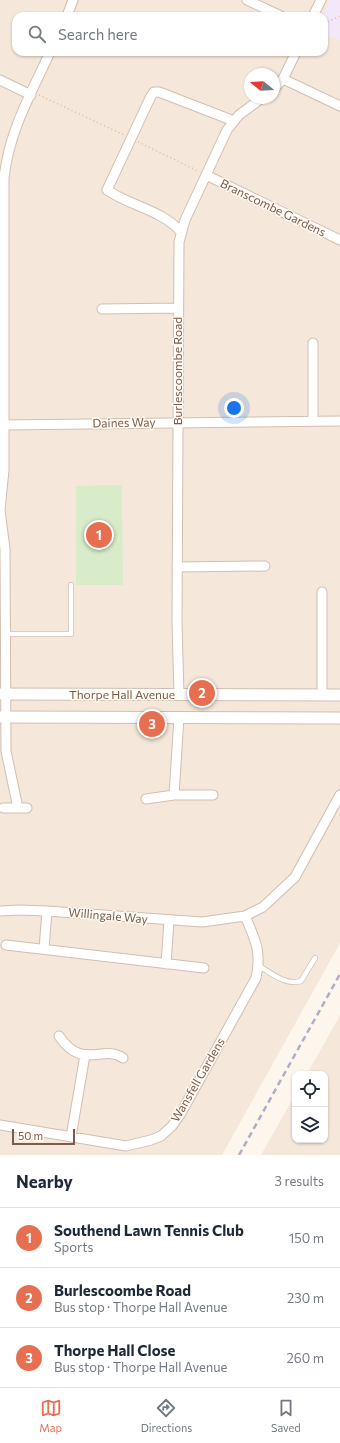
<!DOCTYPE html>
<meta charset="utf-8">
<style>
body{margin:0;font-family:Commissioner,sans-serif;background:#f6f6f7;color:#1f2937}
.controls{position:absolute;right:12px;bottom:12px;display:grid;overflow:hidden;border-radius:8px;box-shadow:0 1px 3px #0004}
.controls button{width:36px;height:36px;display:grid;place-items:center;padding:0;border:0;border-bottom:1px solid #e0e1e3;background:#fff;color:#1f2937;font:20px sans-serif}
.compass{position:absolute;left:244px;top:68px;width:36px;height:36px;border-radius:50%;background:#fff;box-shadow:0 1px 3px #0004;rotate:288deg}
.scale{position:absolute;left:12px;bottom:10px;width:63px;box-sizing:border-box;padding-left:4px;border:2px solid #7a5c4d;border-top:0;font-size:11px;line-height:14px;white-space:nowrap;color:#7a5c4d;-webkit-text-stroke:3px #fffaf3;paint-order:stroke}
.you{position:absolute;left:234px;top:408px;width:14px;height:14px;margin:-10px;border:3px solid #fff;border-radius:50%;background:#1a73e8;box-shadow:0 0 0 6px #1a73e833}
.badge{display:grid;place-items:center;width:26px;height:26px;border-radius:50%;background:#e76f51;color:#fff;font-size:13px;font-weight:700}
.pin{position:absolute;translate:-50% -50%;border:2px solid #fff;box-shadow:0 1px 4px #0006}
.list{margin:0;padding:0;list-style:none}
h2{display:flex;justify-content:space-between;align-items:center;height:52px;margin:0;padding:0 16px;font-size:17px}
h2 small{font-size:13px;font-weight:400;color:#747a83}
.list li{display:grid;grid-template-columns:26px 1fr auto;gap:12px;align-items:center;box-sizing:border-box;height:60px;padding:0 16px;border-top:1px solid #e0e1e3}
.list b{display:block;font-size:15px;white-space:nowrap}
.list p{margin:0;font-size:13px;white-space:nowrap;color:#747a83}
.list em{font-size:13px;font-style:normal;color:#747a83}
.icon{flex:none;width:22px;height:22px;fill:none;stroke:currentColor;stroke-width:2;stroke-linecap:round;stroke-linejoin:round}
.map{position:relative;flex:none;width:340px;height:1155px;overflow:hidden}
.search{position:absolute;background:#fff;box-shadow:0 1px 3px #0004;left:12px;right:12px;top:12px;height:44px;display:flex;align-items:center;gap:10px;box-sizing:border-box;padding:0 14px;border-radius:12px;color:#747a83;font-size:15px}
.sheet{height:232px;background:#fff}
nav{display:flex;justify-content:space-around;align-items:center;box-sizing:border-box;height:56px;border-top:1px solid #e0e1e3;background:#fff;font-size:11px;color:#747a83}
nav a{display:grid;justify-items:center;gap:2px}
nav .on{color:#e76f51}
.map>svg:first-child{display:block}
</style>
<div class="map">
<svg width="340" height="1155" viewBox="0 0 340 1155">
<rect width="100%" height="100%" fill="#fdf6ec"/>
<path fill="#f5e8da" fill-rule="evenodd" d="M 0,0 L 330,0 L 323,16 L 16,16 L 16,52 L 324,52 L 324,33 L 340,40 L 340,943 L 222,1155 L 0,1155 ZM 250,74 L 274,74 L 274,98 L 250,98 Z
M 340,1015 L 340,1155 L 261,1155 L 295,1095 L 295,1140 L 325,1140 L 325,1074 L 307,1074 Z"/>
<path fill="#f3e8fa" d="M 330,0 L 340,0 L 340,40 L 324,33 L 323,16 Z"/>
<path fill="#d8ecc9" d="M 122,485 L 123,585 L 76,585 L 76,486 Z"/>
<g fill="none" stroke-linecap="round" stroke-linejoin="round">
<defs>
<path id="service" d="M 5,634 L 71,634 L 71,585
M 259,966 C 271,973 286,986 301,981 L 315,958"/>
<path id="minor" d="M 247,0 L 281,16
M 67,16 L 73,0
M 313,16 L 321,0
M 283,79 L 340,106
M 0,80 L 31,95
M 274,89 L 283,79 L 296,52
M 206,175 L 340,240
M 181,232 C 162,210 130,206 107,190 L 151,96 L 154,92 L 159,92 L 234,121
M 102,309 L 178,308
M 313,343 L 313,421
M 5,425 L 340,421
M 177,567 L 265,566
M 179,695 L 177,622 L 179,242 L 185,220 L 227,130 L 239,115 L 262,98
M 322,695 L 322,592
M 174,795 L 213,795
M 146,799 L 174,795 L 179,717
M 3,808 L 27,808
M 18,808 L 6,751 L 5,549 L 0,510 L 4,470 L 4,178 C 9,131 31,94 50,52
M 0,911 L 19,910 L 47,911 L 202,922 L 245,916 L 263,907 L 295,877 L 340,795
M 6,945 L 204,968
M 44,949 L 47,911
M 166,964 L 169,921
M 59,1036 C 82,1071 104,1044 123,1058
M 0,1125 L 126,1146 L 151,1140 L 161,1136 L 172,1126 L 181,1113 L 256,978 C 262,952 255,939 245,916
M 71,1137 L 85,1055"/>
<path id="tertiary" d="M 0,694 L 340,695
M 0,717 L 340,718"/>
</defs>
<use href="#service" stroke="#d1beb0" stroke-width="6"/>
<use href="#minor" stroke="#d1beb0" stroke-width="11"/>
<use href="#tertiary" stroke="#d1beb0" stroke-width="13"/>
<path stroke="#d9b8a5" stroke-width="1.5" stroke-dasharray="1 3" stroke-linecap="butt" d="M 324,21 L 327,22 L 340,16
M 39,95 L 124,135
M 138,142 L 198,171"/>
<use href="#service" stroke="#fff" stroke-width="4.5"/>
<use href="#minor" stroke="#fff" stroke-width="9"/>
<use href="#tertiary" stroke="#fff" stroke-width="11"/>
<path stroke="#b9a8c9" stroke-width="2.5" stroke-dasharray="6 4" stroke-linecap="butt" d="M 239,1155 L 340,974"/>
</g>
<g text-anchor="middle" stroke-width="3" stroke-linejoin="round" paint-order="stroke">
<g font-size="12" fill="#7a5c4d" stroke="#fffaf3">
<text transform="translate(273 208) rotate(26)" y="4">Branscombe Gardens</text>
<text transform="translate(178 371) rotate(-90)" y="4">Burlescoombe Road</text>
<text transform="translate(124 423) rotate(-1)" y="4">Daines Way</text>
<text x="122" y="699">Thorpe Hall Avenue</text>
<text transform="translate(108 916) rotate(5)" y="4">Willingale Way</text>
<text transform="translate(198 1080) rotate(-60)" y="4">Wansfell Gardens</text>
</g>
</g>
</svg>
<div class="controls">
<button><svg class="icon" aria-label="locate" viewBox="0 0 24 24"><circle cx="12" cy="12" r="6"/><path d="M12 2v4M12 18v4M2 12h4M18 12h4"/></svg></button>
<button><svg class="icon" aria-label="layers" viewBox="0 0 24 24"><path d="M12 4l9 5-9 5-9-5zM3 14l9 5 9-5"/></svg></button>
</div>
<svg class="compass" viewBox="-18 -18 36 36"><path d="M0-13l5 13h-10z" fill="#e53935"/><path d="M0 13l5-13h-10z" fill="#747a83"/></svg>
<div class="scale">50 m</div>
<div class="you"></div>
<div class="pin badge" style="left:99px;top:535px">1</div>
<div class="pin badge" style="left:202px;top:693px">2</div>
<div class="pin badge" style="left:152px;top:724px">3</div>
<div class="search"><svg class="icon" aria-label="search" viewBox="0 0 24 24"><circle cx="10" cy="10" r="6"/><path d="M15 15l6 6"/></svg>Search here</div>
</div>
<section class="sheet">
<h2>Nearby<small>3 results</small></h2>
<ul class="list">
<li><span class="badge">1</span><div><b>Southend Lawn Tennis Club</b><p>Sports</p></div><em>150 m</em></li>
<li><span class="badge">2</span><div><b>Burlescoombe Road</b><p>Bus stop · Thorpe Hall Avenue</p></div><em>230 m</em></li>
<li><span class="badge">3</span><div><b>Thorpe Hall Close</b><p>Bus stop · Thorpe Hall Avenue</p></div><em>260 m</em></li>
</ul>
</section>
<nav>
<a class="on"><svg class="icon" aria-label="map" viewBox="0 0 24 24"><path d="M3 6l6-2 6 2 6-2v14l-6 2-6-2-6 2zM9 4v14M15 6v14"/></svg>Map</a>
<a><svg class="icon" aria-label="directions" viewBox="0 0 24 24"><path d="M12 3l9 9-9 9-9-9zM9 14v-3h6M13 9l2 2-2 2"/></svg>Directions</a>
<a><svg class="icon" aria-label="saved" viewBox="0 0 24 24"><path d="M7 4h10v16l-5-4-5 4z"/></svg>Saved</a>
</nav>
